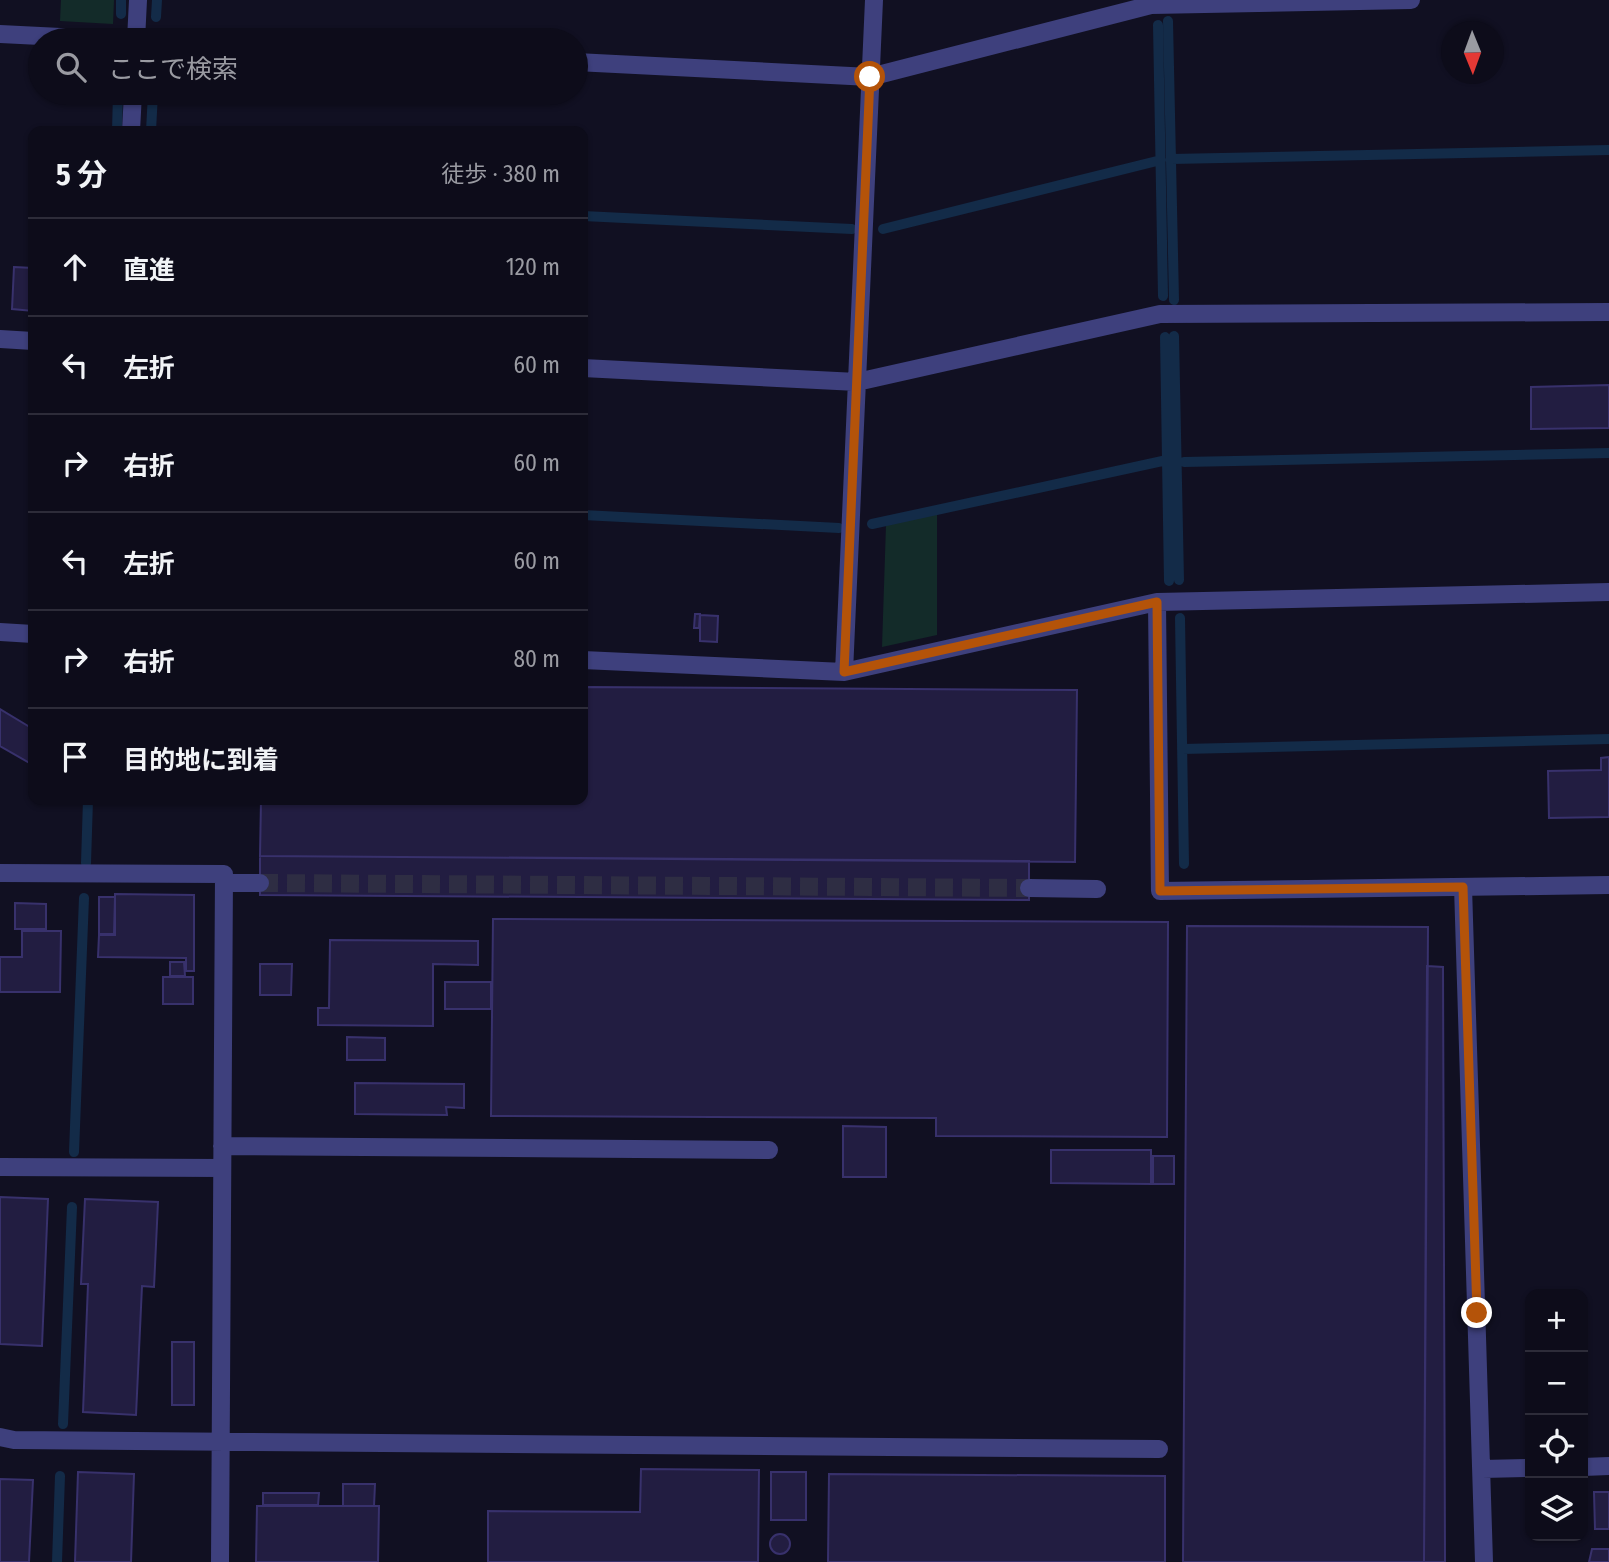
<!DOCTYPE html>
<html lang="ja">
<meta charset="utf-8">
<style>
body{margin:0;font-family:"Fira Sans Condensed","Noto Sans JP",sans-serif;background:#161523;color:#f1f3f6}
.controls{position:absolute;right:21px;bottom:21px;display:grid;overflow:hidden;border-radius:14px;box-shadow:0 2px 5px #0004}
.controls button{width:63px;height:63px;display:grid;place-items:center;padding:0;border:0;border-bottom:2px solid #2d2c39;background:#0d0c1a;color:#f1f3f6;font:35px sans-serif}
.compass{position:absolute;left:1441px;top:21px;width:63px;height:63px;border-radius:50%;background:#0d0c1a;box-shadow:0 2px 5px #0004;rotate:179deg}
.stop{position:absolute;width:21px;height:21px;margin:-16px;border:5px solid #b45309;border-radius:50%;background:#fff}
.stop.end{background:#b45309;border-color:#fff;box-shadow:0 2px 7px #0008}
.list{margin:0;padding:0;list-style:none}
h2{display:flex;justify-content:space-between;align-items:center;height:91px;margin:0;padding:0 28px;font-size:30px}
h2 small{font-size:23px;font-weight:400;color:#9a9ba2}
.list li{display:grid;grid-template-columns:46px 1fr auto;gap:21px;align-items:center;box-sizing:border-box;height:98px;padding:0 28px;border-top:2px solid #2d2c39}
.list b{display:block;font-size:26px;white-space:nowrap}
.list em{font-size:23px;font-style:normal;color:#9a9ba2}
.icon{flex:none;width:38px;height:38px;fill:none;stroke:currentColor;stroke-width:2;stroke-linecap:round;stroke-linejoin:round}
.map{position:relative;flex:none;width:1609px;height:1562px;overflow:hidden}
.search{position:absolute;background:#0d0c1a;box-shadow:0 2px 5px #0004;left:28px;top:28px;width:560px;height:77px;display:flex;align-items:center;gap:18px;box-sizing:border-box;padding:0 24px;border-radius:38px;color:#9a9ba2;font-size:26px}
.panel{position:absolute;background:#0d0c1a;box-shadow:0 2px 5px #0004;left:28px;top:126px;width:560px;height:679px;border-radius:14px}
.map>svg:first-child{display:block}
</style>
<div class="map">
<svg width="1609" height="1562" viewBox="0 0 1609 1562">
<rect width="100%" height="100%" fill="#111022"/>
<path fill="#132b29" d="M 61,0 L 114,0 L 113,24 L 60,21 Z
M 937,514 L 937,635 L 882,647 L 886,525 Z"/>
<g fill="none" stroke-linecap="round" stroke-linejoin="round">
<path stroke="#132b48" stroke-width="10" d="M 121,14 L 121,0
M 156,17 L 157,0
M 1168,21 L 1174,300
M 1158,25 L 1163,296
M 117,131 L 118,93
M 151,131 L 153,93
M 1171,159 L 1609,150
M 583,216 L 852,229
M 883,229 L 1161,160
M 1174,336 L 1179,580
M 1165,337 L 1169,581
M 1184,462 L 1609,453
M 583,515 L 839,528
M 872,524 L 1167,460
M 1180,618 L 1184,864
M 1182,749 L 1609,739
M 86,863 L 88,800
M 74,1152 L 84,898
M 63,1424 L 72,1207
M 57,1562 L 60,1476"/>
</g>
<path fill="#221d41" stroke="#38316c" stroke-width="2" d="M 14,267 L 33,268 L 33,311 L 12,309 Z
M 1609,385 L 1609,428 L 1531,429 L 1531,387 Z
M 695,614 L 700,614 L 699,628 L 694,628 Z
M 700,615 L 718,616 L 717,642 L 700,641 Z
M 583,687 L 1077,690 L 1075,862 L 260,856 L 261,800 L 583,800 Z
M 0,709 L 33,729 L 33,765 L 0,746 Z
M 1609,757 L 1609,817 L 1549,818 L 1548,771 L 1601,770 L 1601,758 Z
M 260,856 L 1029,861 L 1029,900 L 260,895 Z
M 115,894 L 194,895 L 194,971 L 186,971 L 186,958 L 98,957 L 99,935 L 115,935 Z
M 99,897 L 115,897 L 114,934 L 99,934 Z
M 15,903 L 46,904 L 46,929 L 15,929 Z
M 493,919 L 1168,922 L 1167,1137 L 936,1136 L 936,1118 L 491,1116 Z
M 1187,926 L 1428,927 L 1424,1562 L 1183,1562 Z
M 22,931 L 61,931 L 60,992 L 0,992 L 0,957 L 22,957 Z
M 330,940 L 478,941 L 478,965 L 433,964 L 433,1026 L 318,1025 L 318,1008 L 329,1008 Z
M 170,962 L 184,962 L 185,976 L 170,976 Z
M 260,964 L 292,964 L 291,995 L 260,995 Z
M 1427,966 L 1443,967 L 1445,1562 L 1424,1562 Z
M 163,977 L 193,977 L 193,1004 L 163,1004 Z
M 445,982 L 491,982 L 491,1009 L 445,1009 Z
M 347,1037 L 385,1038 L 385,1060 L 347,1060 Z
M 355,1083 L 464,1084 L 464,1108 L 446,1107 L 447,1115 L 355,1114 Z
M 843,1126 L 886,1127 L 886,1177 L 843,1177 Z
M 1051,1150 L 1151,1150 L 1151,1184 L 1051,1183 Z
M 1153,1156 L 1174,1156 L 1174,1184 L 1153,1184 Z
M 0,1197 L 48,1199 L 42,1346 L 0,1344 Z
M 85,1199 L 158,1202 L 154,1287 L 142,1286 L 136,1415 L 83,1412 L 88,1284 L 81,1284 Z
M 172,1342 L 194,1342 L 194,1405 L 172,1405 Z
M 641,1469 L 759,1470 L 758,1562 L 488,1562 L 488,1511 L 640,1512 Z
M 78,1472 L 134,1474 L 131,1562 L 75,1562 Z
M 771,1472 L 806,1472 L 806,1520 L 771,1520 Z
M 829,1474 L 1165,1476 L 1165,1562 L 828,1562 Z
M 0,1479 L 33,1480 L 29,1562 L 0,1562 Z
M 343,1484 L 375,1484 L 374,1506 L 343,1506 Z
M 1594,1492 L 1609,1492 L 1609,1529 L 1595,1529 Z
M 263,1493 L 319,1493 L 318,1505 L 263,1505 Z
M 257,1506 L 379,1506 L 378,1562 L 256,1562 Z
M770 1544a10 10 0 1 1 20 0a10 10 0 1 1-20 0Z
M 1592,1549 L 1609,1549 L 1609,1562 L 1589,1562 Z"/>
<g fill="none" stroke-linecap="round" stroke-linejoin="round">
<path stroke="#2e2d43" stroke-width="18" stroke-dasharray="18 9" stroke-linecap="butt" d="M 260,883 L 1029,888"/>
<path stroke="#3e407d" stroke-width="18" d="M 0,34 L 121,40
M 136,40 L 138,0
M 576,62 L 870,77 L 1151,5 L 1411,0
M 131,131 L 133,93
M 0,339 L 33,341
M 583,368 L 857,382 L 1160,314 L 1609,312
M 1157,602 L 1160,891 L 1609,885
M 0,632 L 33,634
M 583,660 L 844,672 L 1157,602 L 1609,592
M 844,672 L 874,0
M 0,873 L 224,874 L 220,1562
M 224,883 L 260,883
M 1463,887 L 1484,1562
M 1029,888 L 1097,889
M 222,1146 L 769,1150
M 0,1167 L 222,1168
M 0,1437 L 14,1440 L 1159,1449
M 1583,1467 L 1609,1466
M 1482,1469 L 1530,1468"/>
</g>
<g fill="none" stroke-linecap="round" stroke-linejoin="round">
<path stroke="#b45309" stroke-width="9" d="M 870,77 L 844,672 L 1157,602 L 1160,891 L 1463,887 L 1477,1313"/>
</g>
</svg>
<div class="controls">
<button>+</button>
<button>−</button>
<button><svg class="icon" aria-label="locate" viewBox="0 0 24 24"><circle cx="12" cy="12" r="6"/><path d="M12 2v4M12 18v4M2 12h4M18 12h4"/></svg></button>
<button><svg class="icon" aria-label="layers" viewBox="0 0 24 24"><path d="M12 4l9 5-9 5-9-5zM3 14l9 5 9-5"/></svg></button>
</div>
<svg class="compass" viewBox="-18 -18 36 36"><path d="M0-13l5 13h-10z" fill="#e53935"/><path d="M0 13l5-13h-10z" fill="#9a9ba2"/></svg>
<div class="stop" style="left:870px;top:77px"></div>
<div class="stop end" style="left:1477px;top:1313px"></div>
<div class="search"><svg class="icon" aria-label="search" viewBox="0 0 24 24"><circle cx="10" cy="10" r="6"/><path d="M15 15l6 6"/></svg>ここで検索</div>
<section class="panel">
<h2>5 分<small>徒歩 · 380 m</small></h2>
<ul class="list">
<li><svg class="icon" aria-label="ahead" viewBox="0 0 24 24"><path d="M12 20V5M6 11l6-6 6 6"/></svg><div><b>直進</b></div><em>120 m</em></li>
<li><svg class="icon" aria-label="left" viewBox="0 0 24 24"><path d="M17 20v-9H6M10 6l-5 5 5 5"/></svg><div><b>左折</b></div><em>60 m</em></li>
<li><svg class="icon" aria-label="right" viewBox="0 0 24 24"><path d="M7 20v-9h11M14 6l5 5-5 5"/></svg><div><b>右折</b></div><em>60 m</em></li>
<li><svg class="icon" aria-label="left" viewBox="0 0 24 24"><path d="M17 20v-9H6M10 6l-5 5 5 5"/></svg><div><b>左折</b></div><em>60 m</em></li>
<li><svg class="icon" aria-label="right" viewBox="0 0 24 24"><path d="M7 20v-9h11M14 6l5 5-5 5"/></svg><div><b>右折</b></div><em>80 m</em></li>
<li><svg class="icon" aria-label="arrive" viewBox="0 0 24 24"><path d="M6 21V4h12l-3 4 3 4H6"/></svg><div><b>目的地に到着</b></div></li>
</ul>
</section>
</div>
